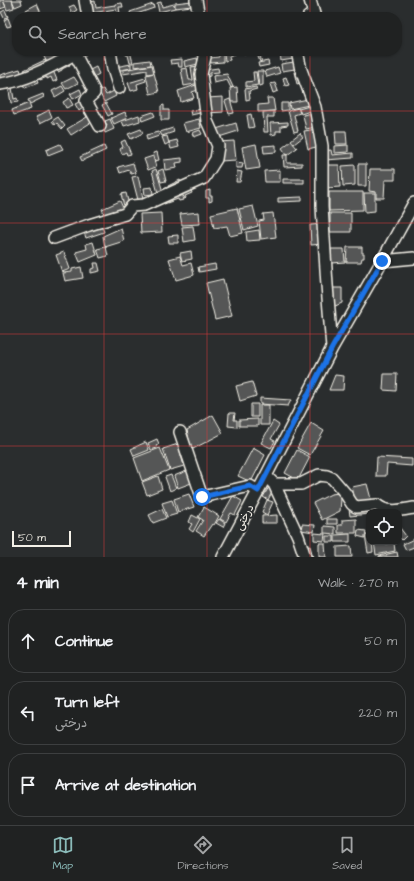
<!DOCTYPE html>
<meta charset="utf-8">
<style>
body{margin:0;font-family:"Architects Daughter","Playpen Sans Arabic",sans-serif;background:#282a2a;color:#f1f3f6}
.controls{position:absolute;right:12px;bottom:12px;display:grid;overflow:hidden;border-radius:8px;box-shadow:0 1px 3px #0004}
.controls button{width:36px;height:36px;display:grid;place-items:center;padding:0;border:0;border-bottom:1px solid #3d3f40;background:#202222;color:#f1f3f6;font:20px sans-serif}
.scale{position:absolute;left:12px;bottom:10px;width:59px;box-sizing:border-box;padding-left:4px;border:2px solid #f4f1e8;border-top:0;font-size:11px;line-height:14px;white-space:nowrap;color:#f4f1e8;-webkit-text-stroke:3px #2a2d2e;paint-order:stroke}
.stop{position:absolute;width:12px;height:12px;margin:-9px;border:3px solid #1a73e8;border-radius:50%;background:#fff}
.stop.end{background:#1a73e8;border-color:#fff;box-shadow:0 1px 4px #0008}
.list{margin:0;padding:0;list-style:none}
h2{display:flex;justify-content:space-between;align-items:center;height:52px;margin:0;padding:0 16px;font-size:17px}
h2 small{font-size:13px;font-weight:400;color:#a2a4a5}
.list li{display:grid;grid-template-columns:26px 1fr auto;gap:12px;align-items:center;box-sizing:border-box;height:64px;margin:0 8px 8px;padding:0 8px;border:1px solid #3d3f40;border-radius:16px}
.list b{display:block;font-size:15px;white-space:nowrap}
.list p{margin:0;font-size:13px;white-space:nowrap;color:#a2a4a5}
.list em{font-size:13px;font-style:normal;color:#a2a4a5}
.icon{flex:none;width:22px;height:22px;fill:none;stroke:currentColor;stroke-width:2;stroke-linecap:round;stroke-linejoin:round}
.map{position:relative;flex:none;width:414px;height:557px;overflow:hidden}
.search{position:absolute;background:#202222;box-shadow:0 1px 3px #0004;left:12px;right:12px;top:12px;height:44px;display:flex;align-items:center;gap:10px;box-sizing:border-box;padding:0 14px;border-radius:16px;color:#a2a4a5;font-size:15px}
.sheet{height:268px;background:#202222}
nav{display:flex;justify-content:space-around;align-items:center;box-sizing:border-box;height:56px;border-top:1px solid #3d3f40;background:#202222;font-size:11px;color:#a2a4a5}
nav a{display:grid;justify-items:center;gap:2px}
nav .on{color:#8bbbb9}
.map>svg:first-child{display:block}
</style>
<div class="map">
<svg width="414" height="557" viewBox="0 0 414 557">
<rect width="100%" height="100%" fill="#2a2d2e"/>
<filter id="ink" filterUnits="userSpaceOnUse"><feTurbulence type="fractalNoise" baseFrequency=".025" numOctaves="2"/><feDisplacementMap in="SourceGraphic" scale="8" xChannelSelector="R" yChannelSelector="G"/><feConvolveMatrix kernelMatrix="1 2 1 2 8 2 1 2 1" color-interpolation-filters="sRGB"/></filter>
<g filter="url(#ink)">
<path fill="#555756" stroke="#f4f1e8" d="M 0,0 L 3,0 L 6,7 L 0,9 Z
M 3,0 L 12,0 L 14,8 L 7,10 Z
M 12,0 L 21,0 L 22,4 L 15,7 Z
M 95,1 L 96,8 L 115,5 L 116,9 L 92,13 L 90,2 Z
M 192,1 L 192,6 L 175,8 L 175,3 Z
M 161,2 L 162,7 L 174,4 L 175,8 L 159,12 L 157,3 Z
M 122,3 L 123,7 L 119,7 L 120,14 L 117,14 L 115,4 Z
M 37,4 L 41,13 L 29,17 L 26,10 Z
M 153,4 L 154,8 L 131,16 L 130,12 Z
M 74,5 L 77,10 L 72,13 L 69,7 Z
M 5,10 L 8,17 L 4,18 L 1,12 Z
M 219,13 L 220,17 L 201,17 Z
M 8,18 L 11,26 L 7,27 L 4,20 Z
M 51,51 L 56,60 L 48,64 L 43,55 Z
M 130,51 L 133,63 L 130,63 L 128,55 L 126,55 L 125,52 Z
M 219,51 L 223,51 L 223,62 L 211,63 L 210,58 L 219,57 Z
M 230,51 L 246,51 L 247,53 L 244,54 L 243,51 L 229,56 L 230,60 L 225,61 L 224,53 Z
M 265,51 L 266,54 L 260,57 L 262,61 L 260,62 L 257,54 Z
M 288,51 L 291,51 L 293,59 L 281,61 L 280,52 Z
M 197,58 L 198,64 L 185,67 L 184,61 Z
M 182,59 L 182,67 L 179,67 L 178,63 L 171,64 L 170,60 Z
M 45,60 L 47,64 L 26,75 L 24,70 Z
M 150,60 L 151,65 L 134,67 L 134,62 Z
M 68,61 L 70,65 L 62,69 L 62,70 L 58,72 L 55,67 Z
M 268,61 L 269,65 L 259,67 L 258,63 Z
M 294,62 L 295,69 L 282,71 L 281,64 Z
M 131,64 L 131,68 L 116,71 L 115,67 Z
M 152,65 L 154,73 L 147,74 L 147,70 L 123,74 L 123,70 Z
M 198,66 L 200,83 L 184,86 L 181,69 L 187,68 L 189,80 L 193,80 L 191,67 Z
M 96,67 L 99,74 L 90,79 L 86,72 Z
M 278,67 L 280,73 L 267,77 L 265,71 Z
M 52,68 L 57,80 L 53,82 L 51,77 L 47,79 L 47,77 L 40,80 L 38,75 Z
M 218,68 L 219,72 L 210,73 L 210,76 L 206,77 L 205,70 Z
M 20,69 L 22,75 L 0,82 L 0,75 Z
M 257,71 L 263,71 L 263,85 L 259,86 Z
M 297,71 L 300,83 L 297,84 L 294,72 Z
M 253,72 L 256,72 L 258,85 L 246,87 L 246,82 L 254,81 Z
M 154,73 L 159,92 L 150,94 L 146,75 Z
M 227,74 L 233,87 L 231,88 L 227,80 L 214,83 L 213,76 Z
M 35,76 L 38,83 L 25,88 L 21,81 Z
M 74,77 L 78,83 L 66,89 L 62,83 Z
M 286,77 L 289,85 L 285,86 L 283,78 Z
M 145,78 L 146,81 L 137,84 L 138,89 L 131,91 L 128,83 Z
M 19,82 L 20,86 L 12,88 L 14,99 L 17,98 L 18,102 L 11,103 L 8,85 Z
M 275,83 L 278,91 L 273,93 L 270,84 Z
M 199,84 L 201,89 L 192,92 L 194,98 L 181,102 L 178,91 Z
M 62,86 L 65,91 L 55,97 L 52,91 Z
M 237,87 L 238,102 L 231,102 L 230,88 Z
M 256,87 L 257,89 L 249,91 L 250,99 L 246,100 L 245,89 Z
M 80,89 L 82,94 L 73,99 L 70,94 Z
M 103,89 L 106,95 L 114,91 L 116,96 L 104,102 L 99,91 Z
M 43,94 L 44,97 L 30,104 L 28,100 Z
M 223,97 L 223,112 L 207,113 L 207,98 Z
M 69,98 L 73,105 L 66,108 L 63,102 Z
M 267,98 L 273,98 L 275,111 L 258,112 L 258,105 L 268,104 Z
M 230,99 L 234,113 L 229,114 L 225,101 Z
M 308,99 L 309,105 L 290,109 L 289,103 Z
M 81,101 L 84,107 L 79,111 L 75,104 Z
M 29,103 L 31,109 L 14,115 L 12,110 Z
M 106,103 L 112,114 L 108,116 L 102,105 Z
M 281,103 L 288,103 L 288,110 L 281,111 Z
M 164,105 L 164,110 L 169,110 L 169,120 L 161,120 L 161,106 Z
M 309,106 L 310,111 L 301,114 L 299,109 Z
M 88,108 L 95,120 L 71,135 L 67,129 L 87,117 L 83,111 Z
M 298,108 L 300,113 L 294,115 L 298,131 L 294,132 L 288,111 Z
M 204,109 L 206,122 L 201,123 L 200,113 L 191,115 L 190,111 Z
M 49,110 L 52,117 L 40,123 L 36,117 Z
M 274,111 L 274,117 L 267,117 L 268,132 L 264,132 L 263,112 Z
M 125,112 L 127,118 L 114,124 L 111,118 Z
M 153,112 L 155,116 L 142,121 L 141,116 Z
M 313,113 L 316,127 L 306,129 L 303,115 Z
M 251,114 L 254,127 L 249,128 L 247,115 Z
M 139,115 L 140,121 L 124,126 L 122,121 Z
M 58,117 L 65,126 L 62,129 L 57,123 L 55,125 L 52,121 Z
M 110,119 L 114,129 L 105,133 L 103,128 L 107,126 L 105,121 Z
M 199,119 L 201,128 L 186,132 L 183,123 Z
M 288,122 L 288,125 L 281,126 L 281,131 L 276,131 L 276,134 L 271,135 L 270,123 Z
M 236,123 L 238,131 L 219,137 L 216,129 Z
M 173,128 L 174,132 L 162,136 L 160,132 Z
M 141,129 L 143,133 L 131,139 L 128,134 Z
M 317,129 L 320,146 L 308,149 L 304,131 Z
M 200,130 L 202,134 L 194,137 L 192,133 Z
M 335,131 L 346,131 L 347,144 L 336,144 Z
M 158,132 L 159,136 L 147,140 L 146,135 Z
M 300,133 L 303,137 L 294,144 L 291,140 Z
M 167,136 L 169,143 L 165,145 L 162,137 Z
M 125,140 L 131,154 L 127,155 L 126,152 L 122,154 L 120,149 L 123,147 L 121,142 Z
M 177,140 L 179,147 L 171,149 L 169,142 Z
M 234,141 L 236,160 L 220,161 L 219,142 Z
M 291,141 L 297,148 L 287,155 L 282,148 Z
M 60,144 L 63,149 L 48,155 L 46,150 Z
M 256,144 L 260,168 L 246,170 L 242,147 Z
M 276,145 L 276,152 L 264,153 L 263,146 Z
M 348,145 L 348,152 L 334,153 L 334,146 Z
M 104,146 L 106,150 L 82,161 L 80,157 Z
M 331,150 L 332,155 L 353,153 L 353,158 L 325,160 L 324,151 Z
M 157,152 L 159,160 L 155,161 L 153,153 Z
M 283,155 L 287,155 L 287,163 L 302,163 L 302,166 L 284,167 Z
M 153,156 L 156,167 L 148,170 L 144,159 Z
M 182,158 L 182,162 L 176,163 L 177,168 L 165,170 L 164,160 Z
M 236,162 L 243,163 L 242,168 L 236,168 Z
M 133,163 L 136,173 L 131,174 L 129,170 L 120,173 L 118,167 Z
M 358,164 L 366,164 L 366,186 L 358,186 Z
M 325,165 L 339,165 L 340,187 L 326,188 Z
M 355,165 L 355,185 L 343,186 L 342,166 Z
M 156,169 L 163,192 L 158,193 L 152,171 Z
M 163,169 L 166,181 L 161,182 L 158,171 Z
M 370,169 L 395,169 L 395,180 L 385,180 L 384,198 L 376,198 L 376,192 L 369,191 Z
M 280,170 L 280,182 L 265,182 L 264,171 Z
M 237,171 L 242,172 L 240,182 L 236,182 Z
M 138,176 L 143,199 L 138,200 L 132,177 Z
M 283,179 L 304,179 L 304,183 L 283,183 Z
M 180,180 L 182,184 L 170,190 L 168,186 Z
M 152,187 L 153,194 L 145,195 L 144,188 Z
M 191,190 L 192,193 L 185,196 L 186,198 L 185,199 L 182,194 Z
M 210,190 L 210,196 L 212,196 L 212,201 L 209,202 L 209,198 L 206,198 L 206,191 Z
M 329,192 L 363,192 L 363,210 L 329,211 Z
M 126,193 L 128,201 L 137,199 L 138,202 L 124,206 L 121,194 Z
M 181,193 L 183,200 L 179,201 L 178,199 L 164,204 L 162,200 Z
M 364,193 L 375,193 L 375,211 L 365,212 Z
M 302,197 L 302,201 L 278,202 L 278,198 Z
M 120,201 L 123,208 L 105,216 L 102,209 Z
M 253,206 L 258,226 L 244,230 L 239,209 Z
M 237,208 L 243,233 L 230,236 L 227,226 L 214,228 L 211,214 Z
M 199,212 L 200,224 L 182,225 L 180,214 Z
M 161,213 L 162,232 L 141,233 L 140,214 Z
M 273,213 L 276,237 L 261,239 L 259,221 L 264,220 L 263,214 Z
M 330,213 L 351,213 L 351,232 L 330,232 Z
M 101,224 L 104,232 L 86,238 L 83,229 Z
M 322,224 L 323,244 L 311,245 L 310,225 Z
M 193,226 L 195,240 L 184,242 L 182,227 Z
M 121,228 L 124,241 L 105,247 L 103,236 Z
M 259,230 L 260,240 L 247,241 L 246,232 Z
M 178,235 L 178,243 L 169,243 L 168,236 Z
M 93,242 L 97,255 L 80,262 L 76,252 L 87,249 L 86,244 Z
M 106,247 L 108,256 L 100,258 L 97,249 Z
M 347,247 L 362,247 L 362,253 L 364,253 L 364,258 L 362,258 L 361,262 L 346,262 Z
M 331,249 L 344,249 L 345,262 L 331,263 Z
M 191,251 L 192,259 L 182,261 L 180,253 Z
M 64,252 L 70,269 L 62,272 L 56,255 Z
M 180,256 L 183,265 L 191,263 L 194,275 L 176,280 L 169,259 Z
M 94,263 L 98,263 L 100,271 L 91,273 L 91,269 L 95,268 Z
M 215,264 L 216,269 L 199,272 L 198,267 Z
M 81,267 L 83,278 L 65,281 L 63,273 L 72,272 L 72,269 Z
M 223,279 L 232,316 L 215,320 L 206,283 Z
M 331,288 L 342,288 L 342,303 L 333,307 Z
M 384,374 L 397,374 L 396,391 L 383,390 Z
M 335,375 L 344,376 L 343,390 L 329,390 Z
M 252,382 L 256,396 L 240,401 L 236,386 Z
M 260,398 L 291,400 L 288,406 L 260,404 Z
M 251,404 L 258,404 L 258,417 L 251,417 Z
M 260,405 L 269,405 L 269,425 L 260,425 Z
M 229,413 L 235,413 L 234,420 L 237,420 L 237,427 L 228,426 Z
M 213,415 L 223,433 L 191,450 L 187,430 Z
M 258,419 L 258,426 L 239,426 L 239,420 Z
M 273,421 L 279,425 L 271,439 L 275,441 L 271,448 L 261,443 Z
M 311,423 L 324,431 L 310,455 L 297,448 Z
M 157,439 L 159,444 L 156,446 L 157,448 L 151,450 L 148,443 Z
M 146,442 L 149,450 L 134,456 L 131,449 Z
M 178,444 L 184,466 L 170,470 L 163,449 Z
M 160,448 L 169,470 L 142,481 L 134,458 Z
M 253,448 L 265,455 L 251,482 L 238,476 Z
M 297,450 L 310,457 L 298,480 L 285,473 Z
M 377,457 L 412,459 L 412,466 L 387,464 L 386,476 L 376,476 Z
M 189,470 L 194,482 L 178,488 L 174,476 Z
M 171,475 L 176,488 L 170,491 L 165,477 Z
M 158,476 L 162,489 L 147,495 L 142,482 Z
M 367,484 L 371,499 L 356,503 L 352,487 Z
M 269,487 L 273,490 L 268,500 L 263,497 Z
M 339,493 L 341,499 L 340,511 L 322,520 L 313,503 L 331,494 Z
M 189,494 L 194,507 L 178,512 L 174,499 Z
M 233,496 L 242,501 L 235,515 L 231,513 L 226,522 L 220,519 Z
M 172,500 L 177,514 L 167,517 L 162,503 Z
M 267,500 L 273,502 L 267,515 L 262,512 Z
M 204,507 L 219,516 L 214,525 L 212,524 L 204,536 L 196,531 L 203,520 L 198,517 Z
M 368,507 L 369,514 L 350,516 L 349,509 Z
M 162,509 L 166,518 L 153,523 L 149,515 Z
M 192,515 L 200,519 L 193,532 L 189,529 L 192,524 L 189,522 Z
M 277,515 L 277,523 L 262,523 L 262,516 Z
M 219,519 L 225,523 L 223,527 L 216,523 Z
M 327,519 L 337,519 L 337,524 L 327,524 Z
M 356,519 L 356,533 L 338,533 L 338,525 L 342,525 L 342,520 Z
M 302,524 L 315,525 L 314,532 L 301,530 Z
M 324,526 L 335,527 L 335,534 L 324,533 Z
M 399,528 L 400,528 L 406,536 L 402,540 L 399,537 Z
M 358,530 L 366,531 L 365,538 L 357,536 Z
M 314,533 L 325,534 L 324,541 L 314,540 Z
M 350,534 L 350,542 L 335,542 L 335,535 Z
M 365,535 L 369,535 L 369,542 L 372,542 L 373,552 L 368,553 Z
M 326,536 L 334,536 L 334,542 L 326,542 Z
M 414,539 L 414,547 L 406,550 L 403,544 Z
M 374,542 L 386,542 L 386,544 L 394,543 L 395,551 L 376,555 Z
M 319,543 L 325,543 L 326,557 L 319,557 Z
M 310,546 L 313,557 L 307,557 L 305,548 Z
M 351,546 L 352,557 L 337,557 L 337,547 Z
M 397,552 L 398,557 L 379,557 L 379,556 Z"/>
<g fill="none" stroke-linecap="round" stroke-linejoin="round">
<defs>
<path id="minor" d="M 85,0 L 88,17
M 196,0 L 199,17
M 308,17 L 314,14 L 310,0
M 110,51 L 113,69 L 119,88
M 297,51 L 301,70 L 315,107 L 322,146 L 322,207 L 327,285 L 332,348
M 75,54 L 94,91 L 94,93 L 87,99 L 86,101 L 100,126
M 0,84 C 27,81 56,64 80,51
M 54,238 L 89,225 L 125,214 L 132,206 L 144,205 L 204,178 L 216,159 L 218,146 L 207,121 L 201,74 L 205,57 L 204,51
M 382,261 L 414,258
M 180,432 L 202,497 L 250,486 L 258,491
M 269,479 L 274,484 L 298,536 L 305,557
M 274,484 L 301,484 L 319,475 L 327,476 L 332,478 L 345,493 L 352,504 L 356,507 L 377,505 C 387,514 402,510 414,508
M 223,557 L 266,476 L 332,348 L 382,261 L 414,203"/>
</defs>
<use href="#minor" stroke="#f4f1e8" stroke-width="14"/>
<use href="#minor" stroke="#2a2d2e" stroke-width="11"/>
</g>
</g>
<g fill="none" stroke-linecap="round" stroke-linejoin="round" filter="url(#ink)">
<path stroke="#1a73e8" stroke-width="5" d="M 202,497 L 250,486 L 258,491 L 332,348 L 382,261"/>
</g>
<path fill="none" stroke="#d93c3b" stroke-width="1" stroke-opacity="0.55" d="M 104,0 L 104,17M 207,0 L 207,17M 310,0 L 310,17M 104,51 L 104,557M 207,51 L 207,557M 310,51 L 310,557M 0,111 L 414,111M 0,223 L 414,223M 0,334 L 414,334M 0,446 L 414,446"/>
<g text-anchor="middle" stroke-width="4" stroke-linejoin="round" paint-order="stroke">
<g font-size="11" fill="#f4f1e8" stroke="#2a2d2e">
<text transform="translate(244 517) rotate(-62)" y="4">درختی</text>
</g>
</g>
</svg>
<div class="controls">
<button><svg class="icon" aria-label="locate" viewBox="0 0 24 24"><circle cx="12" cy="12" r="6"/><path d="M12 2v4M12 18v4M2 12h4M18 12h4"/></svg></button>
</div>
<div class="scale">50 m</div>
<div class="stop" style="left:202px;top:497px"></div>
<div class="stop end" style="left:382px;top:261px"></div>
<div class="search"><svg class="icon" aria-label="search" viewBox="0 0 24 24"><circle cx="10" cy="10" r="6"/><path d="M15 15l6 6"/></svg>Search here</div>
</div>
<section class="sheet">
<h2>4 min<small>Walk · 270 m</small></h2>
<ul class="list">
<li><svg class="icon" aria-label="ahead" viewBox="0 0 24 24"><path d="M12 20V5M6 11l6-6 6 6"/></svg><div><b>Continue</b></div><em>50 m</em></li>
<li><svg class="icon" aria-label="left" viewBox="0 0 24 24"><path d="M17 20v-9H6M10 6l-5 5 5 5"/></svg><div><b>Turn left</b><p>درختی</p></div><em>220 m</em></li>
<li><svg class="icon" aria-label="arrive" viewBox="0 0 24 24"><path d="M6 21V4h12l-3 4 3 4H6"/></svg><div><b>Arrive at destination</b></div></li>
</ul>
</section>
<nav>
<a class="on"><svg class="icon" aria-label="map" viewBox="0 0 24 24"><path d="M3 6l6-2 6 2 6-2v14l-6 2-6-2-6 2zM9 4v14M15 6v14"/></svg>Map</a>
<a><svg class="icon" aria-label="directions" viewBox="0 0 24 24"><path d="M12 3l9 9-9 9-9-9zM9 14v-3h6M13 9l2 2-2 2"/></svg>Directions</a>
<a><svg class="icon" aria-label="saved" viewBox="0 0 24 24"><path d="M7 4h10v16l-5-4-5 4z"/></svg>Saved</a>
</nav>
